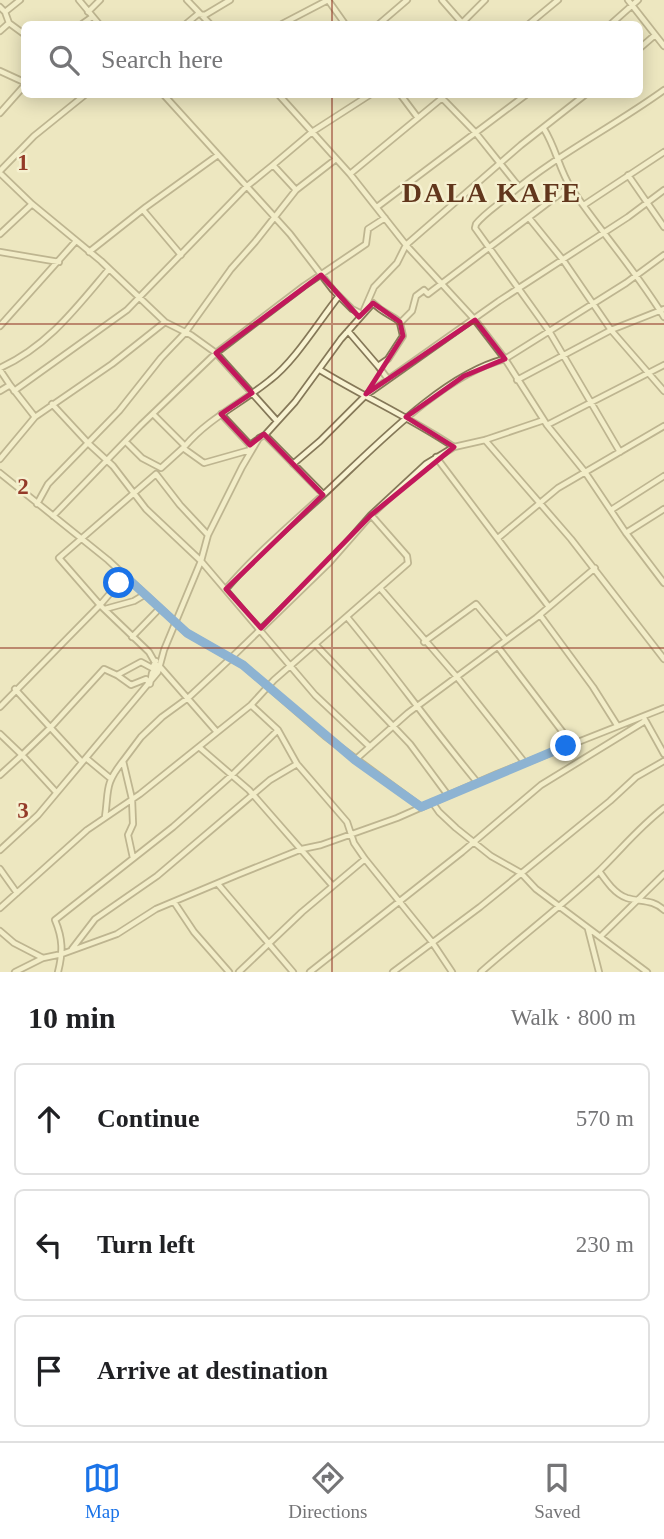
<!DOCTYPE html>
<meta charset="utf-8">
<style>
body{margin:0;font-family:Georgia,serif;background:#f2f2f2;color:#202124}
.stop{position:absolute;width:21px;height:21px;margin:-16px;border:5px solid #1a73e8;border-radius:50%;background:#fff}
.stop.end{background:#1a73e8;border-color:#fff;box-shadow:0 2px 7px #0008}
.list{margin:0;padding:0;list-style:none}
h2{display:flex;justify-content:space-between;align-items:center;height:91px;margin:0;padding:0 28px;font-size:30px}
h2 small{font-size:23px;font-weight:400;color:#757577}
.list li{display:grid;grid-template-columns:46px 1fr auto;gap:21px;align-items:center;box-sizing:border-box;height:112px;margin:0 14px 14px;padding:0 14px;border:2px solid #e0e0e0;border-radius:10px}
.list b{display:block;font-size:26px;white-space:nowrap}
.list em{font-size:23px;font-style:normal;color:#757577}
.icon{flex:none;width:38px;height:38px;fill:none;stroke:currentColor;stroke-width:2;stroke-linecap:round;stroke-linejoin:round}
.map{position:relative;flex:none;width:664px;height:972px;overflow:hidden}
.search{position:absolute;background:#fff;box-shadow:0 4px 18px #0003;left:21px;right:21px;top:21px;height:77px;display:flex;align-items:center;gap:18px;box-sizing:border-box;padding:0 24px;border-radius:10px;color:#757577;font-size:26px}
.sheet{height:469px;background:#fff}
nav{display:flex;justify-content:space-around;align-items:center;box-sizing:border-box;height:98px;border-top:2px solid #e0e0e0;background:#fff;font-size:19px;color:#757577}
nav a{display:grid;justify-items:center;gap:4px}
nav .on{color:#1a73e8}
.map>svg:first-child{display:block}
</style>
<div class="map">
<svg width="664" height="972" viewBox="0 0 664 972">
<rect width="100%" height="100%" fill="#ede7c0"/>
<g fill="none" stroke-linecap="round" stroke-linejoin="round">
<defs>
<path id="minor" d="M 79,0 L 99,24
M 187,0 L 210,24
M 328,0 L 345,24
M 442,0 L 463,24
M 628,0 L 664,46
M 0,7 L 5,12 L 20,0
M 88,12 L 100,0
M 9,23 L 24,34
M 82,24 L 92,17
M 186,24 L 198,14 L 205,15 L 230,0
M 282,24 L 328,0
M 379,24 L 407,0
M 461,24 L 485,0
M 529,24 L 558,0
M 611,24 L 638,0
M 0,31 L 9,23 L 5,12
M 640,48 L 655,35
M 0,71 L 24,82
M 163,94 L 290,234 L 333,290 L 352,309 L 362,314
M 278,94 L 350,174 L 406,245 L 475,320 L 505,359 L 547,425 L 585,472 L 626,533 L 664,583
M 400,94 L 418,118
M 442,98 L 475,132 L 519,187
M 0,113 L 24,86
M 544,129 C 556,148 559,169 571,188 C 601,232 636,271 664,317
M 273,165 L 312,132 L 371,94
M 0,171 L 34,136 L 86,94
M 0,173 L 32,204 L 101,261 L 165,322 L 191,335 L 216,353 L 277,421
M 350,174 L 447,94
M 628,175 L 664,227
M 584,205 L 664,152
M 377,207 L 527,94
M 143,210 L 181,255
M 529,218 L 563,260 L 611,330 L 664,391
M 0,234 L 32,204
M 0,252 L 59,262
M 89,252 L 146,207 L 218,155
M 364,310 L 374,287 L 397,263 L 406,245 L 521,145 L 586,94
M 0,326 L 76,241
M 348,331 L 378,366
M 0,368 C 48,346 76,308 109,269
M 0,370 L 10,385 L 0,391
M 320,370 C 364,397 411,418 454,447
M 388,379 L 378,366 L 388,359 L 403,336 L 400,323 L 412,311 L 416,296 L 424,290 L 428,294 L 570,186
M 517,380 L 611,330 L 664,309
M 10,385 L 35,417
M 14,391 L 127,310 L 246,187 L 273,165 L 296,190
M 52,404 L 89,444 L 113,466 L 146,509 L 201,561 L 315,695 L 370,747
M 153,414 L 185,446 C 209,418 242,403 270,380 C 295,361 319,321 339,296
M 221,414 L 250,445
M 547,425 L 664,365
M 265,435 L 323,494
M 485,440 L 571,539 L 664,659
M 126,442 L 142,458 L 161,468 L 183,448 L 204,463 L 250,450 L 250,445 L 257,440
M 620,452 L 549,331 L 475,228 L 476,224 C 485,213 498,205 508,196 C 556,155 613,127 664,90
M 436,457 L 549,607
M 0,459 L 35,417 L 112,364 L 165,322
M 293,464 L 320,441 L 366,395 L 499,301 L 628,217 L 664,190
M 0,473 L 108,560 L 187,633 L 243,665 L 325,736 L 420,806
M 37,504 L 48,484 L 119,411 L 161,358 L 185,333 L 231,269 L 255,242 L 296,190 L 336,159
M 611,510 L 664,476
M 53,516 L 141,425 L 216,353 L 304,286 L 366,244 L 368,229 L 385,218
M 626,533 L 664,509
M 498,538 L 558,488 L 664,426
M 380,588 L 457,677 L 525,763
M 226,589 C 255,555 289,526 322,496 C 370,452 442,374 505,359 L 626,283 L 664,255
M 105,609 L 134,601 L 144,595
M 540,615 L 593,687 L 617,725
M 347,617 C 392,671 432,728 477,782
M 132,637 L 160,608
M 424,642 L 476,604 L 506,640
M 315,644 L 410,744 L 447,794
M 498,647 L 571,743
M 161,668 L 217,732
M 117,675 L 141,662 L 152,668 L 156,661
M 15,689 L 82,762
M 251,705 L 278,730 L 297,764 L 347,822 L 354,843 L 365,859 L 432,942 L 452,972
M 0,707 L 100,605 L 125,576
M 644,718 L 664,754
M 0,734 L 22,755 L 51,727 L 104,669 L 117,675 L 131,685 L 146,679 L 150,684 L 152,673 L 157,666 L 149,652 L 100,605 L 59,558 L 156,474 L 180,505 L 208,535
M 199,747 L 249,790 L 332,885
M 86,758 L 110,778
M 355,760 L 408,713 L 536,618 L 595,568
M 0,775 L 22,755 L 56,792
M 432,802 L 439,812 L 456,828 L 491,856 L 521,873 L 536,889 L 647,972
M 105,817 C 109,790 104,785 123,761
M 0,850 L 38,815 L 158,672 L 164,650 L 201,561 L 208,535 L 242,467 L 259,438 L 265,435 L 295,402 L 341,339 L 373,303 C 384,314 390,314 400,322
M 133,858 L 128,835 L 133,824 L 132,799 L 123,761 L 141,737 L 162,717 L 188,698 L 231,658 L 328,564 L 371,515 L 426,464 L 454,447 L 485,440 L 544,420
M 0,869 L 17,893
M 599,871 C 606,881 615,894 627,898 C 640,902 653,899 664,910
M 218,884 L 293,972
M 174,902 L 194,932 L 229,972
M 0,908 L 87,830 L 140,794 L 251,705 L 274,680 L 408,563 L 407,556 L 371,515
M 588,929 L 599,972
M 0,931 L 14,943 L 43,958
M 601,936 L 664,874
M 72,949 L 95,919 L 157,876 L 270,780 L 297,764
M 15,972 L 43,958 L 62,954 L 117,934 L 156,909 L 237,875 L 302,849 L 321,845 L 397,818 L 497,774 L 664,708
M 58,972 C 63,952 63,939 55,920 L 173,827 L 232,775 L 278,730
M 239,972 L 302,912 L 365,859
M 310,972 L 462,852 L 541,785 L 645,721
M 393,972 L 480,907 L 610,801 L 636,777 L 664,761
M 481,972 C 520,938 560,907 597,873 C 620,851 639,827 664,808"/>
</defs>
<use href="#minor" stroke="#857858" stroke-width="8"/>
<use href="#minor" stroke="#f8f3d2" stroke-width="4.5"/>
</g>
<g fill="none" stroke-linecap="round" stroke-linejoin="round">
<path stroke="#1a73e8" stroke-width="9" d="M 119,583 L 125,576 L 187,633 L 243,665 L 355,760 L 421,807 L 566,746"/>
</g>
<path d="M0 0H664V972H0ZM 321,275 L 359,317 L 373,303 L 400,322 L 403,336 L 366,394 L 475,320 L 505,359 L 464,376 L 406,417 L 454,447 L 371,515 L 261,628 L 226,589 L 323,495 L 264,434 L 250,445 L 221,414 L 252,393 L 216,353 Z" fill="#ede7c0" fill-opacity=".55" fill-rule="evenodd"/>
<path fill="none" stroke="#c2185b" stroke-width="5" stroke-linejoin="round" d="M 321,275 L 359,317 L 373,303 L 400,322 L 403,336 L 366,394 L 475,320 L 505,359 L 464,376 L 406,417 L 454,447 L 371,515 L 261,628 L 226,589 L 323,495 L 264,434 L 250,445 L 221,414 L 252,393 L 216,353 Z"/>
<path fill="none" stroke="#943a29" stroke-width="2" stroke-opacity="0.55" d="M 332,0 L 332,24M 332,94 L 332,972M 0,324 L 664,324M 0,648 L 664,648"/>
<g text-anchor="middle" stroke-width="5" stroke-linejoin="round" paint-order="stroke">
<g font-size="28" font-weight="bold" letter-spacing="2" fill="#61361c" stroke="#f5f0cf">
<text x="492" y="202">DALA KAFE</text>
</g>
</g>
<g font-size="23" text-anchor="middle" font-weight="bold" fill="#943a29" stroke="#f5f0cf" stroke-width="5" stroke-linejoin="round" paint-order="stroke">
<text x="23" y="170">1</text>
<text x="23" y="494">2</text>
<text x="23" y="818">3</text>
</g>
</svg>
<div class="stop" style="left:119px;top:583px"></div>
<div class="stop end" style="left:566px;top:746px"></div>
<div class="search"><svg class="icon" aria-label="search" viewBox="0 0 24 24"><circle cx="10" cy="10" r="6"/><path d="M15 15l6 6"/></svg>Search here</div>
</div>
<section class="sheet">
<h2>10 min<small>Walk · 800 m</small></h2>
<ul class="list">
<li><svg class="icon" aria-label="ahead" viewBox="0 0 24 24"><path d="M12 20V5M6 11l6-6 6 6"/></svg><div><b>Continue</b></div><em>570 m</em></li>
<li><svg class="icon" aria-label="left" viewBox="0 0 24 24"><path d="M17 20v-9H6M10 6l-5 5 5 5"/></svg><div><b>Turn left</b></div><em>230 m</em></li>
<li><svg class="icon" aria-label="arrive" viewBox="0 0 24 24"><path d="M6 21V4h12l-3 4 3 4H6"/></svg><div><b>Arrive at destination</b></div></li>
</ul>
</section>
<nav>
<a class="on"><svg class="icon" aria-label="map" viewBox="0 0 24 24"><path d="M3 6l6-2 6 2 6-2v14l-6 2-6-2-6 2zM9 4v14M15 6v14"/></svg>Map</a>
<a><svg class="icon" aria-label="directions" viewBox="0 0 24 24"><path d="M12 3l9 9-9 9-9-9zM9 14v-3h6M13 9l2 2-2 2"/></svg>Directions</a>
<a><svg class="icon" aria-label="saved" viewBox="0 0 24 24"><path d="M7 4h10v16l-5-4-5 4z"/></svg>Saved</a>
</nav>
